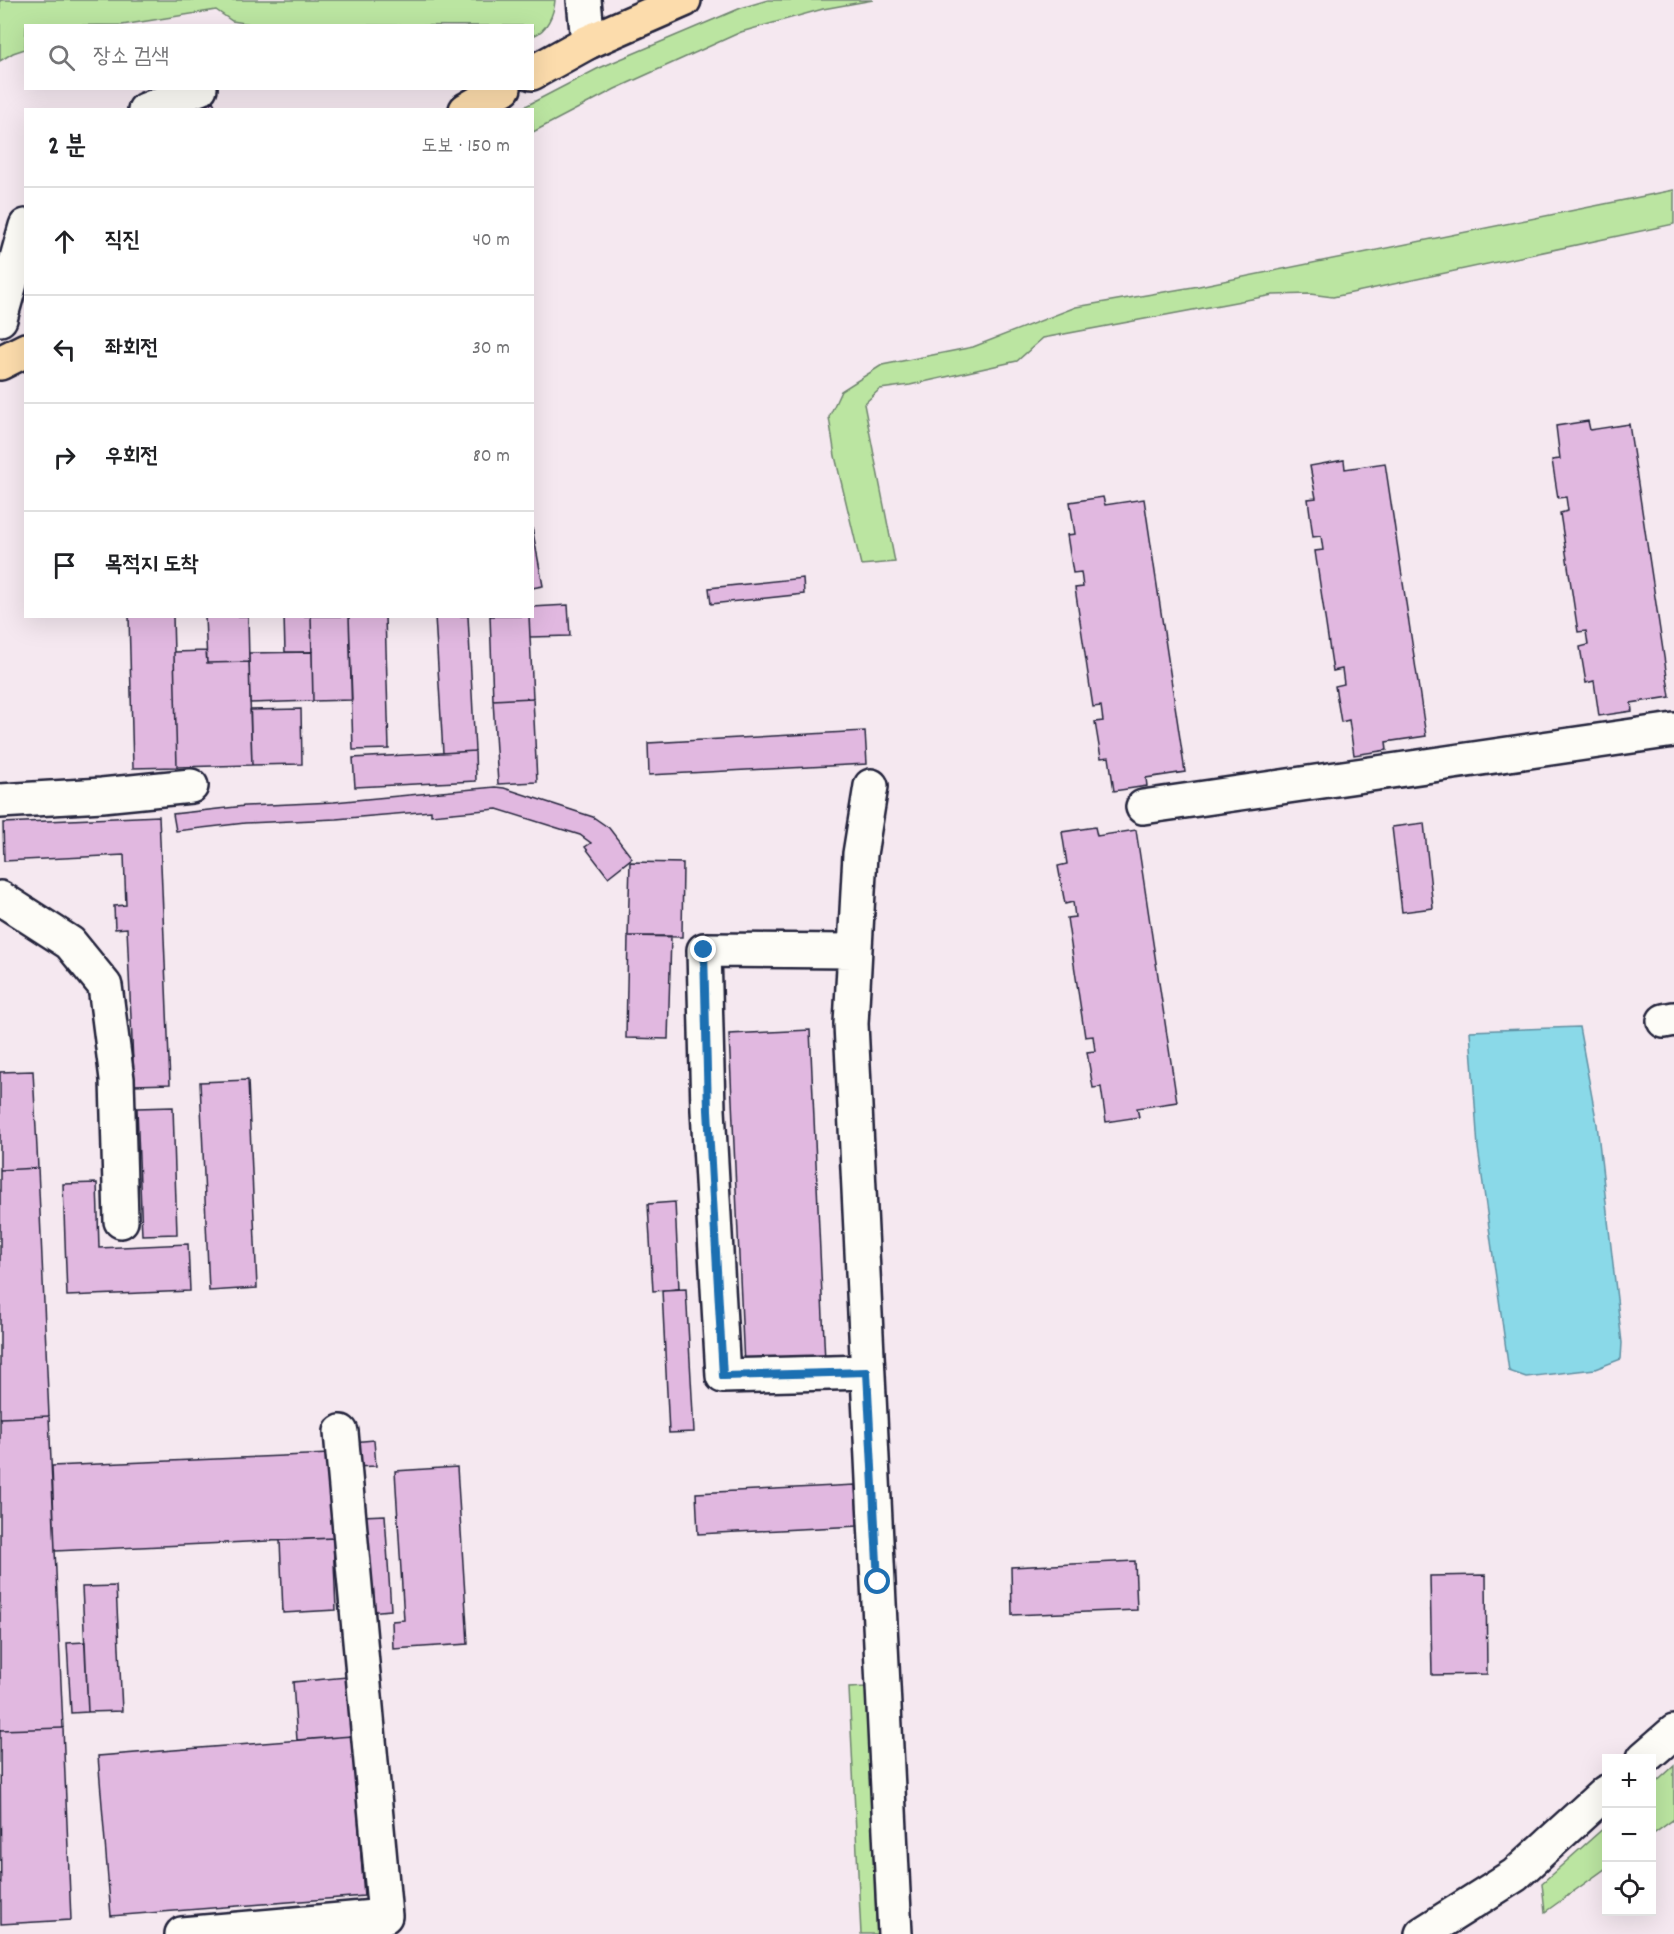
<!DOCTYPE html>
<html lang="ko">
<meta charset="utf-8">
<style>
body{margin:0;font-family:Dekko,"Poor Story",sans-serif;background:#f2f2f2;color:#202124}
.controls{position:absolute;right:18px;bottom:18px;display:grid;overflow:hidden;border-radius:0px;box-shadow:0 6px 24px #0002}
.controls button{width:54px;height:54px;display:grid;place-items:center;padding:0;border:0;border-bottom:2px solid #e0e0e0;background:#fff;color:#202124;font:30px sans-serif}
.stop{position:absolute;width:18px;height:18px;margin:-14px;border:4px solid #1f6fb2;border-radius:50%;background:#fff}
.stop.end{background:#1f6fb2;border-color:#fff;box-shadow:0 2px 6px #0008}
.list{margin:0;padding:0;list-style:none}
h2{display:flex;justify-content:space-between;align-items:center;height:78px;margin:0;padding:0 24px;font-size:26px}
h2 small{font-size:20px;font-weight:400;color:#757577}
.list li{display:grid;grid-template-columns:39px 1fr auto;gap:18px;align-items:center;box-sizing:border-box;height:108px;padding:0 24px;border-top:2px solid #e0e0e0}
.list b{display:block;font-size:22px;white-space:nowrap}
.list em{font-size:20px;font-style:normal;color:#757577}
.icon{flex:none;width:33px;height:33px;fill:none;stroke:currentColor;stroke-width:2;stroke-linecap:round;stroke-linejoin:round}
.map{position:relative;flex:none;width:1674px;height:1934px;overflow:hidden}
.search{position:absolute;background:#fff;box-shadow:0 6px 24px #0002;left:24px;top:24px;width:510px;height:66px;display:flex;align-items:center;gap:15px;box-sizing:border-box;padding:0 21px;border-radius:0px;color:#757577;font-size:22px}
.panel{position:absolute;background:#fff;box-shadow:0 6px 24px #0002;left:24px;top:108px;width:510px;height:510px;border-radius:0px}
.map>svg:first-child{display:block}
</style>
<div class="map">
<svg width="1674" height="1934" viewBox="0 0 1674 1934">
<rect width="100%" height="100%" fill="#f5e8f0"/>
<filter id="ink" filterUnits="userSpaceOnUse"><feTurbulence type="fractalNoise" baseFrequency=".0167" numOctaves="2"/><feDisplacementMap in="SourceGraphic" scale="12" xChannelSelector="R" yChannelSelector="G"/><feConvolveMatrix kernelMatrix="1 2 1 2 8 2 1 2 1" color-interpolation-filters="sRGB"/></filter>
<g filter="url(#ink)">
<path fill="#bbe5a1" stroke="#6e846e" stroke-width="1.5" d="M 0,0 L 555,0 C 554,14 547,31 533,36 L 532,26 L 257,25 L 232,21 L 216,10 L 122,25 L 26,26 L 25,49 L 13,53 L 0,61 Z
M 768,0 L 873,0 L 823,9 L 741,32 L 615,89 L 533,132 L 532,110 L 520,109 L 597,69 L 741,8 Z
M 1674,190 L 1674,224 L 1333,297 L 1310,294 L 1273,295 L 1043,338 L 1017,361 L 910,385 L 880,389 L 864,404 L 895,562 L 861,565 L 835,456 L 829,417 L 841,391 L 882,365 L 973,347 L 1076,307 L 1199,286 Z
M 866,1687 L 877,1934 L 861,1934 L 849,1688 Z
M 1674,1766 L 1674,1819 L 1652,1835 L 1652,1786 Z
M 1606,1826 L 1606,1868 L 1545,1912 L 1542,1883 Z"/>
<path fill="#8ad9e8" stroke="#6090a3" stroke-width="1.5" d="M 1579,1027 L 1597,1124 L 1622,1343 L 1621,1359 L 1595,1369 L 1526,1377 L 1509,1371 L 1478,1148 L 1470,1031 Z"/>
<path fill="#e1b8e0" stroke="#22223b" stroke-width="1.5" d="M 213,101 L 217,110 L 198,110 Z
M 1588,421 L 1590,430 L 1629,424 L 1670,697 L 1631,703 L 1632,711 L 1599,716 L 1594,681 L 1586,683 L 1580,647 L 1588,645 L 1586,631 L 1578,632 L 1560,513 L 1568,511 L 1566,497 L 1558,498 L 1552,460 L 1560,459 L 1556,426 Z
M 1344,460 L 1345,469 L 1385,463 L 1426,736 L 1386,742 L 1387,750 L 1354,755 L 1349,720 L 1341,722 L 1335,686 L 1344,684 L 1342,669 L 1333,671 L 1315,551 L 1323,550 L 1321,536 L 1313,537 L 1308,499 L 1316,498 L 1310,466 Z
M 1103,497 L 1105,505 L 1144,499 L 1185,772 L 1146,778 L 1147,786 L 1114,791 L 1109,757 L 1101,758 L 1095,722 L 1103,721 L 1101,706 L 1093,707 L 1075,588 L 1083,587 L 1081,572 L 1073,573 L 1067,535 L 1075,534 L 1070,502 Z
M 532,527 L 543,586 L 532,588 Z
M 803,578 L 804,594 L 711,604 L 709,588 Z
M 568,605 L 570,636 L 530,637 L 529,616 L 532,616 L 532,607 Z
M 129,616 L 173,616 L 177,767 L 133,768 Z
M 205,616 L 248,616 L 249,662 L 207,663 Z
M 284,616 L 311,616 L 312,652 L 285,652 Z
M 311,616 L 349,616 L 352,700 L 313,701 Z
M 349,616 L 385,616 L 389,749 L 353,750 Z
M 435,616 L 468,616 L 475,751 L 443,753 Z
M 490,616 L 529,616 L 533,698 L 493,700 Z
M 206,651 L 207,663 L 249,662 L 252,765 L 177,767 L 174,652 Z
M 312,652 L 313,701 L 250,703 L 249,653 Z
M 533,698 L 537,782 L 498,784 L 493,700 Z
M 301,709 L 302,764 L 252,765 L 250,710 Z
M 865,731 L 867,764 L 649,775 L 648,743 Z
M 475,751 L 476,781 L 355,787 L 353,758 Z
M 495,787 L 504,788 L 593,817 L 609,828 L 632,858 L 608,877 L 585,847 L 591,843 L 580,835 L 497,809 L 431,815 L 431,811 L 336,819 L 245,823 L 176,831 L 173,814 L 245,806 L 334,802 Z
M 159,816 L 170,1084 L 134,1085 L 127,928 L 115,929 L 114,906 L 126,905 L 124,855 L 4,861 L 3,823 Z
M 1424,823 L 1433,908 L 1402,912 L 1392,827 Z
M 1095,827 L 1097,836 L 1136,830 L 1177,1102 L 1137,1108 L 1139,1117 L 1106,1122 L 1101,1087 L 1093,1088 L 1087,1052 L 1095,1051 L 1093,1036 L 1085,1037 L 1067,918 L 1075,917 L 1073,902 L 1065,904 L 1058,866 L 1067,864 L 1062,832 Z
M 630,862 L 683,863 L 682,937 L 628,936 Z
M 628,936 L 671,936 L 668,1039 L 626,1038 Z
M 810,1030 L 825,1362 L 744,1366 L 729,1034 Z
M 33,1071 L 38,1168 L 0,1170 L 0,1072 Z
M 248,1080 L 257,1288 L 209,1291 L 200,1082 Z
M 173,1107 L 177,1234 L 142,1235 L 137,1108 Z
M 38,1168 L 49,1416 L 0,1418 L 0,1170 Z
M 97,1183 L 99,1248 L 188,1244 L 190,1291 L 67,1296 L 63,1184 Z
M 675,1202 L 679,1289 L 653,1291 L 648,1204 Z
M 686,1289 L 694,1432 L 669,1433 L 662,1290 Z
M 49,1416 L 63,1728 L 0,1730 L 0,1418 Z
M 374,1440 L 376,1466 L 354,1467 L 352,1442 Z
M 330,1454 L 333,1538 L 55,1551 L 52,1466 Z
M 457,1467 L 468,1644 L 393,1649 L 392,1621 L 404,1620 L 395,1471 Z
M 855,1485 L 858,1526 L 698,1534 L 696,1493 Z
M 385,1515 L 391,1610 L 368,1612 L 362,1516 Z
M 333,1538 L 336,1610 L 283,1613 L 280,1540 Z
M 1135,1561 L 1137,1610 L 1012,1615 L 1011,1567 Z
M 1486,1575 L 1487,1674 L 1432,1675 L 1430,1576 Z
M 116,1586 L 122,1711 L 88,1712 L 82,1587 Z
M 85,1642 L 88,1712 L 71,1713 L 67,1643 Z
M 347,1677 L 352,1736 L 297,1740 L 293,1682 Z
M 63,1728 L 71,1920 L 1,1924 L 0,1730 Z
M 352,1736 L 364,1896 L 111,1916 L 98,1756 Z"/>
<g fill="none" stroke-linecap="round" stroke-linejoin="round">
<defs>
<path id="minor" d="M 584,0 L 588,42
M 145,110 L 200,88
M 0,319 L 26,226
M 871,786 L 860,854 L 851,1024 L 895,1934
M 0,801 L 102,795 L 191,786
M 1143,807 L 1674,730
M 0,898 L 70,943 L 105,986 L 117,1079 L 121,1221
M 854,951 L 704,950 L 708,1110 L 723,1376 L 867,1372
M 1664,1021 L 1674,1019
M 1644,1758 L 1674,1732
M 182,1934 L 385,1916 L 341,1432
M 1422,1934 L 1515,1875 L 1606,1792"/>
<path id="major" d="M 532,73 L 588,42 L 684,0
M 466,110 L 504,88
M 0,363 L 26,350"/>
</defs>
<use href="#minor" stroke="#22223b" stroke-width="38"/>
<use href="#major" stroke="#22223b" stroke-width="38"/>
<use href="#minor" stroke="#fdfcf7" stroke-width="33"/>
<use href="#major" stroke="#fcdcac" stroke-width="33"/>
</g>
</g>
<g fill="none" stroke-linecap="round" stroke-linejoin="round" filter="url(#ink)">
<path stroke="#1f6fb2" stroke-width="8" d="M 704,950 L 708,1110 L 723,1376 L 867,1372 L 878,1582"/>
</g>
</svg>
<div class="controls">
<button>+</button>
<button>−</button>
<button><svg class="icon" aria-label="locate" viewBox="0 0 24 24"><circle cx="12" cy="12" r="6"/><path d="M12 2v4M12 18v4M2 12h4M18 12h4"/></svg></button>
</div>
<div class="stop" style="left:878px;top:1582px"></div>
<div class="stop end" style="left:704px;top:950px"></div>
<div class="search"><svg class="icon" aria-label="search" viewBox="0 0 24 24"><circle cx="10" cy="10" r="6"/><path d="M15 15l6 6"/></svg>장소 검색</div>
<section class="panel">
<h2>2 분<small>도보 · 150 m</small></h2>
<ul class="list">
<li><svg class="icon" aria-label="ahead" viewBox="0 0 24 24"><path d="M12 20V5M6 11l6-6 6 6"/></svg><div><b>직진</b></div><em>40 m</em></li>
<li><svg class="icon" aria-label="left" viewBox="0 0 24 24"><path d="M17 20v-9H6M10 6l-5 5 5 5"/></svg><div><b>좌회전</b></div><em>30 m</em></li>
<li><svg class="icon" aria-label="right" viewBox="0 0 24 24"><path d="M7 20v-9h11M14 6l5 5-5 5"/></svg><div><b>우회전</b></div><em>80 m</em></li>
<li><svg class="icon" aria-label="arrive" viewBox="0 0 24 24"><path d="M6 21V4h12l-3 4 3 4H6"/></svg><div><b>목적지 도착</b></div></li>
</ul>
</section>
</div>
